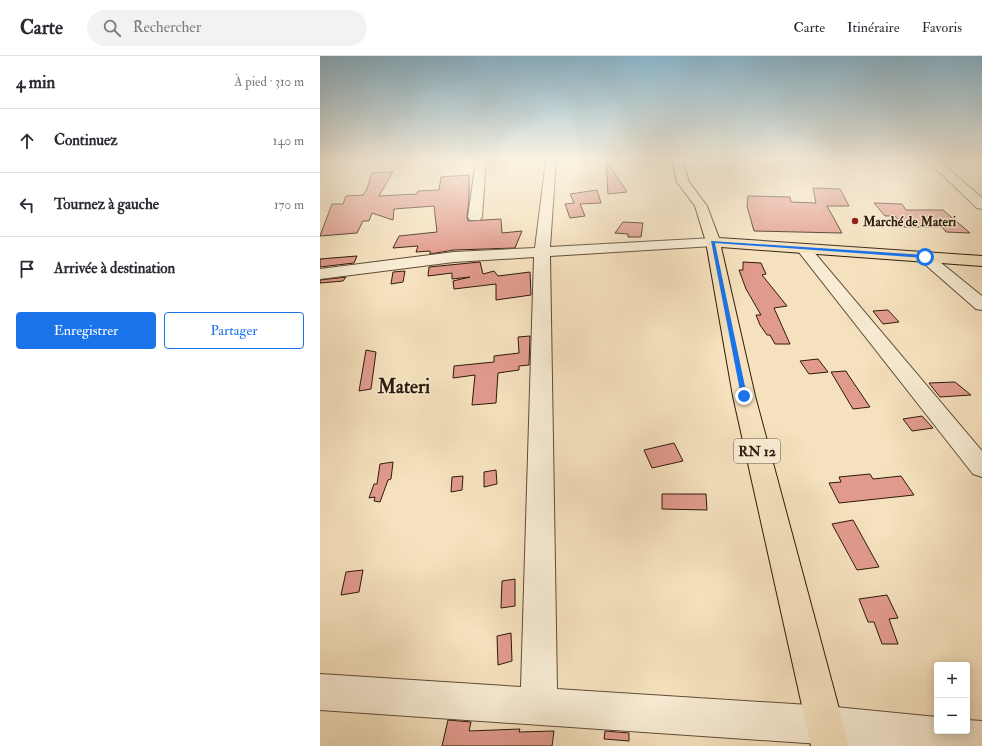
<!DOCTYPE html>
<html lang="fr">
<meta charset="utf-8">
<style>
body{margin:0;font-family:"IM FELL Double Pica",serif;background:#f2f2f3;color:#2b2b33}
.controls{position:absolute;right:12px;bottom:12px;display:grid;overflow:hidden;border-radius:4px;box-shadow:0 2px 10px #0003}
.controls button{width:36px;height:36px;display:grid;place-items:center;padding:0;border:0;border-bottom:1px solid #e1e1e2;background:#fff;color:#2b2b33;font:20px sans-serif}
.stop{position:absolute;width:12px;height:12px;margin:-9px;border:3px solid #1a73e8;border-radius:50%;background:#fff}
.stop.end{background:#1a73e8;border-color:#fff;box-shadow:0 1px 4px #0008}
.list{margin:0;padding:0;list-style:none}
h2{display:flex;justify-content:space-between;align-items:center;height:52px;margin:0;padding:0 16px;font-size:17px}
h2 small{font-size:13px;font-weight:400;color:#7c7c81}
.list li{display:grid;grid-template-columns:26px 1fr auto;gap:12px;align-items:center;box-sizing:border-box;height:64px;padding:0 16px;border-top:1px solid #e1e1e2}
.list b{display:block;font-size:15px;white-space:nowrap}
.list em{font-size:13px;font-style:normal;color:#7c7c81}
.actions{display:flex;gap:8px;padding:12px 16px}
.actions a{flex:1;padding:9px 0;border:1px solid #1a73e8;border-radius:4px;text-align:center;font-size:14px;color:#1a73e8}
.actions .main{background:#1a73e8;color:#fff}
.icon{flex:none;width:22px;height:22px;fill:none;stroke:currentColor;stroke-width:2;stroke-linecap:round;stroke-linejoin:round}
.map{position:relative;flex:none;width:662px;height:690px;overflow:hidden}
header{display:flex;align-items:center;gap:24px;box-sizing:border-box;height:56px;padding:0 20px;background:#fff;border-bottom:1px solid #e1e1e2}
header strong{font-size:19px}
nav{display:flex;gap:22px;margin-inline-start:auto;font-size:14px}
.search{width:280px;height:36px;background:#f2f2f3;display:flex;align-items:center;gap:10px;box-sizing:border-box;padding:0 14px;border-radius:22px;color:#7c7c81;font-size:15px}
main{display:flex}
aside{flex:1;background:#fff}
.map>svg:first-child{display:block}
</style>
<header>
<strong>Carte</strong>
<div class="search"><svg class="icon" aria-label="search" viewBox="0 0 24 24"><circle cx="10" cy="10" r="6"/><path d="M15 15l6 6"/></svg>Rechercher</div>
<nav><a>Carte</a><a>Itinéraire</a><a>Favoris</a></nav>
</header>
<main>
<aside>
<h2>4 min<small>À pied · 310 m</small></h2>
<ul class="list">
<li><svg class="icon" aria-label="ahead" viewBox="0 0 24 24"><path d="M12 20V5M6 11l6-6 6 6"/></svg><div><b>Continuez</b></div><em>140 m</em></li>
<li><svg class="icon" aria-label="left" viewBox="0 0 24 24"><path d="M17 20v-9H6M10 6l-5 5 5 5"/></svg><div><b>Tournez à gauche</b></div><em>170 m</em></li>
<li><svg class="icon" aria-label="arrive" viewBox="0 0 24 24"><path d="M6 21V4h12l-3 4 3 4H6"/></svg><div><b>Arrivée à destination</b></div></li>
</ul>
<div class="actions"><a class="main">Enregistrer</a><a>Partager</a></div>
</aside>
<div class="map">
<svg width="662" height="690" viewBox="0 0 662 690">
<rect width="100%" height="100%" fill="#f5e1bd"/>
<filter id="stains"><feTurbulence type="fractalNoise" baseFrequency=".005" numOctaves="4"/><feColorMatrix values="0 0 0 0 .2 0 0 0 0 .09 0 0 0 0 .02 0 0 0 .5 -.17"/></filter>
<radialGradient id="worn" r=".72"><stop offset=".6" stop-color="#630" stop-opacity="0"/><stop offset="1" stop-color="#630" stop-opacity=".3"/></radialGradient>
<path fill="#e19b8d" stroke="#2e1a0b" d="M 286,104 L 307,136 L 288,138 Z
M 73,116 L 59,140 L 97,138 L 98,135 L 119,134 L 121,121 L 149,119 L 149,144 L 147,161 L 148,165 L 181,163 L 182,177 L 202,175 L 195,192 L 134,194 L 110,198 L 110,195 L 96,196 L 98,190 L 73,192 L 79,180 L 117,176 L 114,150 L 74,153 L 73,164 L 52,157 L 49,165 L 43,165 L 37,177 L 0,180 L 12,148 L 23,148 L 26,140 L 43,139 L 47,133 L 52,117 Z
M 493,132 L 520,133 L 529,150 L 507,150 L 522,177 L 434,175 L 427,150 L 428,140 L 470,141 L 471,146 L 496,147 Z
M 277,134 L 281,147 L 260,148 L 265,160 L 250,162 L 245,148 L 254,147 L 250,138 Z
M 554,147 L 582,148 L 586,154 L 623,154 L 650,177 L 626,176 L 622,171 L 584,171 L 575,160 L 565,160 Z
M 303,166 L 323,167 L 321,181 L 308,181 L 308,178 L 295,177 Z
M 37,200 L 34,207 L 0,211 L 0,203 Z
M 160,206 L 163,218 L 174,215 L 178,220 L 210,216 L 211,239 L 176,244 L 176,228 L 134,233 L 133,225 L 150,221 L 132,223 L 132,217 L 108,220 L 109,211 Z
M 423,206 L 441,207 L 446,218 L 442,219 L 467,250 L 454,252 L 470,288 L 455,288 L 450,279 L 447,279 L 440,269 L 436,259 L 441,259 L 426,233 L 419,214 L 423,214 Z
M 85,215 L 83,226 L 71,228 L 73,216 Z
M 26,221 L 23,225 L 0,227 L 0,224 Z
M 568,254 L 579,266 L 563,268 L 553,255 Z
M 210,280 L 209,309 L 199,310 L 199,314 L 178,317 L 176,347 L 152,349 L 155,319 L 133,322 L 134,310 L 174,306 L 174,300 L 199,297 L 198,281 Z
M 46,294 L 56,296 L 51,333 L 39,335 Z
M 498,303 L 508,316 L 489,318 L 480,305 Z
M 526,315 L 529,320 L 550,351 L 533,353 L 511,316 Z
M 635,326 L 651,339 L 620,341 L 609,327 Z
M 602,360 L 613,372 L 592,375 L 583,363 Z
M 354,387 L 363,405 L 332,412 L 324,394 Z
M 73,406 L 71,423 L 68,424 L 60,446 L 54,445 L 55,441 L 49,442 L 54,428 L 57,428 L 60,408 Z
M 176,414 L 177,428 L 164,431 L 164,416 Z
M 550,418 L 553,423 L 581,420 L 594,439 L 519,447 L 509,427 L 521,426 L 519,421 Z
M 143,420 L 142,434 L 131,436 L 132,421 Z
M 342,438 L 386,438 L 387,454 L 342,453 Z
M 533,464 L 559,511 L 537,514 L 512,468 Z
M 43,514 L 39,536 L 21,539 L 26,516 Z
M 195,523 L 195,550 L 181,552 L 182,525 Z
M 567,539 L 578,562 L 569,563 L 578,588 L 562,588 L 554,566 L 548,566 L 539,543 Z
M 191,577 L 192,605 L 178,609 L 177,580 Z
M 128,664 L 151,666 L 149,675 L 200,673 L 199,676 L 234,675 L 232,690 L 122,690 Z
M 285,675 L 309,677 L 309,685 L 284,683 Z"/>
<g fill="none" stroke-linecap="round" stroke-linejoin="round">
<defs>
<path id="minor" d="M 156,104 L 166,104 L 162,161 L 160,164 L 150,164 L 148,161 Z
M 226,104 L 236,104 L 230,191 L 393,182 L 398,183 L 400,186 L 398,189 L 393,190 L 230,200 L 237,633 L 505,650 L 617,661 L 617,675 L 647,675 L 647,664 L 662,665 L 662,690 L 529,690 L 0,654 L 0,618 L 201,631 L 214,201 L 134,206 L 0,223 L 0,213 L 134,196 L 215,192 Z
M 607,104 L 618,104 L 662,142 L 662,153 L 657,152 Z
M 483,188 L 488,189 L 662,395 L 662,421 L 653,418 L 478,195 L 476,192 L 478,189 Z
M 605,196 L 610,198 L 662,240 L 662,254 L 656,253 L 600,204 L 597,201 L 600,198 Z"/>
<path id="major" d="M 352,104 L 362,104 L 369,126 L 387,150 L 399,182 L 662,200 L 662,210 L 401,191 L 435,340 L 529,690 L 491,690 L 413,340 L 386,186 L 375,150 L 357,126 Z"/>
</defs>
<use href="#minor" stroke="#604c38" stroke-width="2"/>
<use href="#major" stroke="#2e1a0b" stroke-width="2"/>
<use href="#minor" fill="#f8ecd4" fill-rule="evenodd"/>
<use href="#major" fill="#f5e1bd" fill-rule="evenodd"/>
</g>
<linearGradient id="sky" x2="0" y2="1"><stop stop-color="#8ab8d0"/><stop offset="0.52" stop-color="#faf2e1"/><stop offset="1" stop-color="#faf2e1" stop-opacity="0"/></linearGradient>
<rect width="662" height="200" fill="url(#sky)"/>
<path fill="#1a73e8" d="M 391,185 L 605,199 L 607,201 L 605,202 L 395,187 L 427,340 L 424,342 L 421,340 Z"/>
<circle fill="#8f2418" stroke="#f8ecd4" stroke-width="1.5" cx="535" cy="165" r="4"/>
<g text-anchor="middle" stroke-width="3" stroke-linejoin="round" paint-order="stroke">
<g font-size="13" font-weight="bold" fill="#2e1a0b" stroke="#f8ecd4" text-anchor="start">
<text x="543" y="170">Marché de Materi</text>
</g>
<rect fill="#f8ecd4" stroke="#6b5947" stroke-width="1" x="414" y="383" width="46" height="24" rx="3"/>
<g font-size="14" font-weight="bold" fill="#2e1a0b">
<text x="437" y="400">RN 12</text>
</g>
<g font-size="19" font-weight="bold" fill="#2e1a0b" stroke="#f8ecd4">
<text x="84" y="337">Materi</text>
</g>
</g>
<rect width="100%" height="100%" filter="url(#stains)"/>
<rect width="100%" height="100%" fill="url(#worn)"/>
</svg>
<div class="controls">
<button>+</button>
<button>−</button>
</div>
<div class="stop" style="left:605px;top:201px"></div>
<div class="stop end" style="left:424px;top:340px"></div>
</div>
</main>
